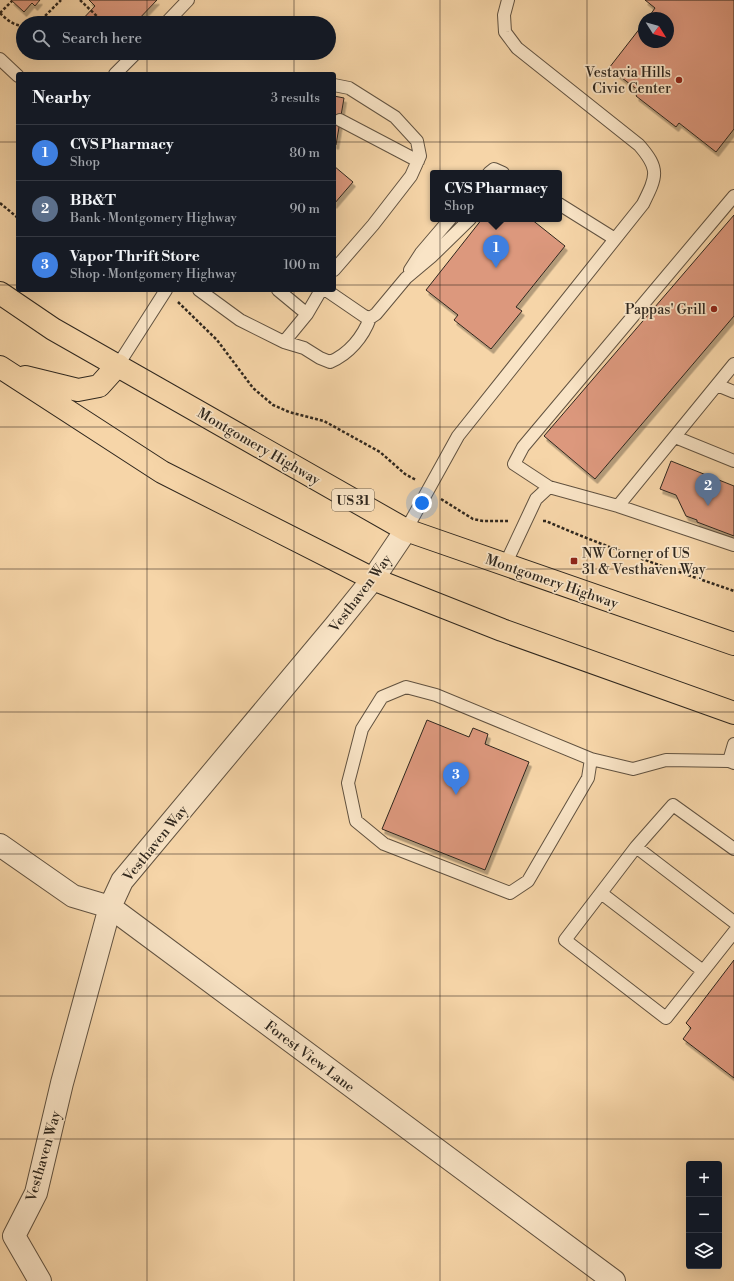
<!DOCTYPE html>
<meta charset="utf-8">
<style>
body{margin:0;font-family:"Libre Bodoni",serif;background:#242831;color:#f1f3f6}
.controls{position:absolute;right:12px;bottom:12px;display:grid;overflow:hidden;border-radius:4px;box-shadow:0 4px 16px #0002}
.controls button{width:36px;height:36px;display:grid;place-items:center;padding:0;border:0;border-bottom:1px solid #363941;background:#171b24;color:#f1f3f6;font:20px sans-serif}
.compass{position:absolute;left:638px;top:12px;width:36px;height:36px;border-radius:50%;background:#171b24;box-shadow:0 4px 16px #0002;rotate:127deg}
.you{position:absolute;left:422px;top:503px;width:14px;height:14px;margin:-10px;border:3px solid #fff;border-radius:50%;background:#1a73e8;box-shadow:0 0 0 6px #1a73e833}
.badge{display:grid;place-items:center;width:26px;height:26px;border-radius:50%;background:#c59692;color:#fff;font-size:13px;font-weight:700}
.pin{position:absolute;translate:-50% -33px;filter:drop-shadow(0 1px 2px #0008)}
.pin::after{content:'';position:absolute;top:21px;width:14px;height:12px;background:inherit;clip-path:polygon(0 0,100% 0,50% 100%)}
.popup{position:absolute;left:430px;top:170px;width:132px;height:52px;box-sizing:border-box;display:grid;place-content:center;border-radius:4px;background:#171b24;filter:drop-shadow(0 1px 3px #0005);font-size:13px;white-space:nowrap;color:#9ea1a6}
.popup b{font-size:15px;color:#f1f3f6}
.popup::after{content:'';position:absolute;left:50%;top:100%;margin-left:-8px;border:8px solid transparent;border-top-color:#171b24}
.list{margin:0;padding:0;list-style:none}
h2{display:flex;justify-content:space-between;align-items:center;height:52px;margin:0;padding:0 16px;font-size:17px}
h2 small{font-size:13px;font-weight:400;color:#9ea1a6}
.list li{display:grid;grid-template-columns:26px 1fr auto;gap:12px;align-items:center;box-sizing:border-box;height:56px;padding:0 16px;border-top:1px solid #363941}
.list b{display:block;font-size:15px;white-space:nowrap}
.list p{margin:0;font-size:13px;white-space:nowrap;color:#9ea1a6}
.list em{font-size:13px;font-style:normal;color:#9ea1a6}
.icon{flex:none;width:22px;height:22px;fill:none;stroke:currentColor;stroke-width:2;stroke-linecap:round;stroke-linejoin:round}
.map{position:relative;flex:none;width:734px;height:1281px;overflow:hidden}
.search{position:absolute;background:#171b24;box-shadow:0 4px 16px #0002;left:16px;top:16px;width:320px;height:44px;display:flex;align-items:center;gap:10px;box-sizing:border-box;padding:0 14px;border-radius:22px;color:#9ea1a6;font-size:15px}
.panel{position:absolute;background:#171b24;box-shadow:0 4px 16px #0002;left:16px;top:72px;width:320px;height:220px;border-radius:4px}
.map>svg:first-child{display:block}
</style>
<div class="map">
<svg width="734" height="1281" viewBox="0 0 734 1281">
<defs>
<filter id="shadow"><feDropShadow dx="2.5" dy="4.5" stdDeviation="0" flood-color="#0004"/></filter>
</defs>
<rect width="100%" height="100%" fill="#f6d5a8"/>
<filter id="stains"><feTurbulence type="fractalNoise" baseFrequency=".005" numOctaves="4"/><feColorMatrix values="0 0 0 0 .2 0 0 0 0 .09 0 0 0 0 .02 0 0 0 .5 -.17"/></filter>
<radialGradient id="worn" r=".72"><stop offset=".6" stop-color="#630" stop-opacity="0"/><stop offset="1" stop-color="#630" stop-opacity=".3"/></radialGradient>
<path fill="#dc987d" stroke="#2f271e" filter="url(#shadow)" d="M 11,0 L 40,0 L 35,6 L 32,3 L 24,12 Z
M 89,0 L 157,0 L 135,23 L 79,23 L 95,6 Z
M 645,0 L 734,0 L 734,129 L 716,152 L 679,123 L 676,127 L 636,96 L 639,91 L 609,68 L 644,23 L 644,42 L 668,42 L 668,18 L 648,18 L 655,8 Z
M 334,96 L 344,98 L 336,145 L 334,144 Z
M 334,166 L 353,182 L 334,204 Z
M 734,215 L 734,316 L 595,479 L 544,436 Z
M 482,219 L 531,219 L 565,246 L 516,307 L 522,311 L 491,349 L 454,320 L 458,315 L 426,290 Z
M 671,461 L 734,486 L 734,536 L 697,522 L 697,520 L 686,516 L 676,495 L 660,489 Z
M 427,720 L 469,737 L 473,728 L 488,734 L 485,744 L 529,762 L 485,870 L 382,829 Z
M 734,960 L 734,1078 L 683,1039 L 691,1028 L 686,1023 Z"/>
<g fill="none" stroke-linecap="round" stroke-linejoin="round">
<defs>
<path id="lane" d="M 166,23 L 188,0
M 0,59 L 18,76
M 115,74 L 136,53
M 334,85 L 349,88 L 395,117 L 417,141 L 420,156 L 411,176 L 373,225 L 334,270
M 340,120 L 418,161
M 489,173 L 494,169 L 503,173
M 559,204 L 615,239
M 410,270 L 421,253 L 450,219
M 199,290 L 240,320 L 284,342 L 307,314 L 321,290
M 278,290 L 307,314
M 326,290 L 364,316 L 370,318 L 376,314 L 406,278 L 431,257 L 470,219
M 284,342 L 304,348 L 320,358 L 330,362 C 349,354 363,337 370,318
M 118,365 L 166,290
M 717,385 L 734,392
M 675,437 L 734,461
M 549,487 L 514,464 L 523,447 L 734,196
M 618,506 L 734,545
M 406,530 L 458,436 L 643,204 C 657,176 660,169 639,145 L 517,48 L 505,32 L 504,15 L 508,0
M 505,565 L 536,499 L 549,487 L 618,506 L 734,364
M 591,759 L 436,695 L 406,687 L 382,697 L 362,729 L 348,783 L 356,821 L 384,844 L 510,893 L 528,881 L 588,778 L 591,759 L 633,769 L 666,760 L 729,761 L 734,763
M 729,761 L 734,744
M 636,847 L 734,922
M 734,849 L 673,805 L 636,847 L 565,940 L 666,1018 L 734,932
M 601,893 L 703,971"/>
<path id="street" d="M 0,845 L 73,896 L 110,907 L 614,1281
M 40,1281 L 14,1236 L 36,1193 L 62,1083 L 110,907 L 122,881 L 335,626 L 373,579 L 406,530"/>
<path id="primary" d="M 0,293 L 53,329 L 406,530 L 734,644
M 0,367 L 162,472 L 373,579 L 502,630 L 734,713
M 25,377 L 78,390 L 99,386 L 118,365"/>
</defs>
<use href="#lane" stroke="#615240" stroke-width="14"/>
<use href="#street" stroke="#615240" stroke-width="24"/>
<use href="#primary" stroke="#2f271e" stroke-width="24"/>
<path stroke="#2f271e" stroke-width="2.5" stroke-dasharray="3 2" stroke-linecap="butt" d="M 80,0 L 104,23
M 0,13 C 7,20 13,25 23,26
M 0,13 L 12,1
M 38,23 L 61,0
M 0,203 L 18,218
M 178,302 L 217,340 L 253,388 L 273,405 L 289,412 L 324,421 L 342,431 L 380,452 L 405,474 L 416,480
M 441,499 L 473,519 L 483,521 L 508,521
M 543,521 L 546,521 C 607,548 671,569 734,591"/>
<use href="#lane" stroke="#f9e4c6" stroke-width="12"/>
<use href="#street" stroke="#f9e4c6" stroke-width="22"/>
<use href="#primary" stroke="#f6d5a8" stroke-width="22"/>
</g>
<path fill="none" stroke="#2f271e" stroke-width="1" stroke-opacity="0.55" d="M 147,0 L 147,23M 294,0 L 294,23M 440,0 L 440,1281M 587,0 L 587,1281M 147,53 L 147,74M 294,53 L 294,74M 0,142 L 18,142M 334,142 L 734,142M 0,285 L 18,285M 334,285 L 734,285M 147,290 L 147,1281M 294,290 L 294,1281M 0,427 L 734,427M 0,569 L 734,569M 0,712 L 734,712M 0,854 L 734,854M 0,996 L 734,996M 0,1139 L 734,1139"/>
<g fill="#8f2418" stroke="#f9e4c6" stroke-width="1.5">
<circle cx="679" cy="80" r="4"/>
<circle cx="714" cy="309" r="4"/>
<rect x="570" y="557" width="8" height="8" rx="2"/>
</g>
<g text-anchor="middle" stroke-width="3.5" stroke-linejoin="round" paint-order="stroke">
<rect fill="#f9e4c6" stroke="#6c6050" stroke-width="1" x="332" y="489" width="42" height="22" rx="3"/>
<g font-size="13" font-weight="bold" fill="#2f271e">
<text x="353" y="505">US 31</text>
</g>
<g font-size="14" fill="#2f271e" stroke="#f9e4c6" text-anchor="end">
<text x="671" y="77">Vestavia Hills<tspan x="671" dy="16">Civic Center</tspan></text>
<text x="706" y="314">Pappas' Grill</text>
<text x="582" y="558" text-anchor="start">NW Corner of US<tspan x="582" dy="16">31 &amp; Vesthaven Way</tspan></text>
</g>
<g font-size="14" fill="#2f271e" stroke="#f9e4c6">
<text transform="translate(259 446) rotate(30)" y="5">Montgomery Highway</text>
<text transform="translate(552 581) rotate(19)" y="5">Montgomery Highway</text>
<text transform="translate(360 593) rotate(-53)" y="5">Vesthaven Way</text>
<text transform="translate(155 843) rotate(-51)" y="5">Vesthaven Way</text>
<text transform="translate(310 1056) rotate(37)" y="5">Forest View Lane</text>
<text transform="translate(43 1156) rotate(-74)" y="5">Vesthaven Way</text>
</g>
</g>
<rect width="100%" height="100%" filter="url(#stains)"/>
<rect width="100%" height="100%" fill="url(#worn)"/>
</svg>
<div class="controls">
<button>+</button>
<button>−</button>
<button><svg class="icon" aria-label="layers" viewBox="0 0 24 24"><path d="M12 4l9 5-9 5-9-5zM3 14l9 5 9-5"/></svg></button>
</div>
<svg class="compass" viewBox="-18 -18 36 36"><path d="M0-13l5 13h-10z" fill="#e53935"/><path d="M0 13l5-13h-10z" fill="#9ea1a6"/></svg>
<div class="you"></div>
<div class="pin badge" style="left:496px;top:268px;background:#3f7fe0">1</div>
<div class="popup"><b>CVS Pharmacy</b>Shop</div>
<div class="pin badge" style="left:708px;top:506px;background:#5c6f8a">2</div>
<div class="pin badge" style="left:456px;top:795px;background:#3f7fe0">3</div>
<div class="search"><svg class="icon" aria-label="search" viewBox="0 0 24 24"><circle cx="10" cy="10" r="6"/><path d="M15 15l6 6"/></svg>Search here</div>
<section class="panel">
<h2>Nearby<small>3 results</small></h2>
<ul class="list">
<li><span class="badge" style="background:#3f7fe0">1</span><div><b>CVS Pharmacy</b><p>Shop</p></div><em>80 m</em></li>
<li><span class="badge" style="background:#5c6f8a">2</span><div><b>BB&amp;T</b><p>Bank · Montgomery Highway</p></div><em>90 m</em></li>
<li><span class="badge" style="background:#3f7fe0">3</span><div><b>Vapor Thrift Store</b><p>Shop · Montgomery Highway</p></div><em>100 m</em></li>
</ul>
</section>
</div>
